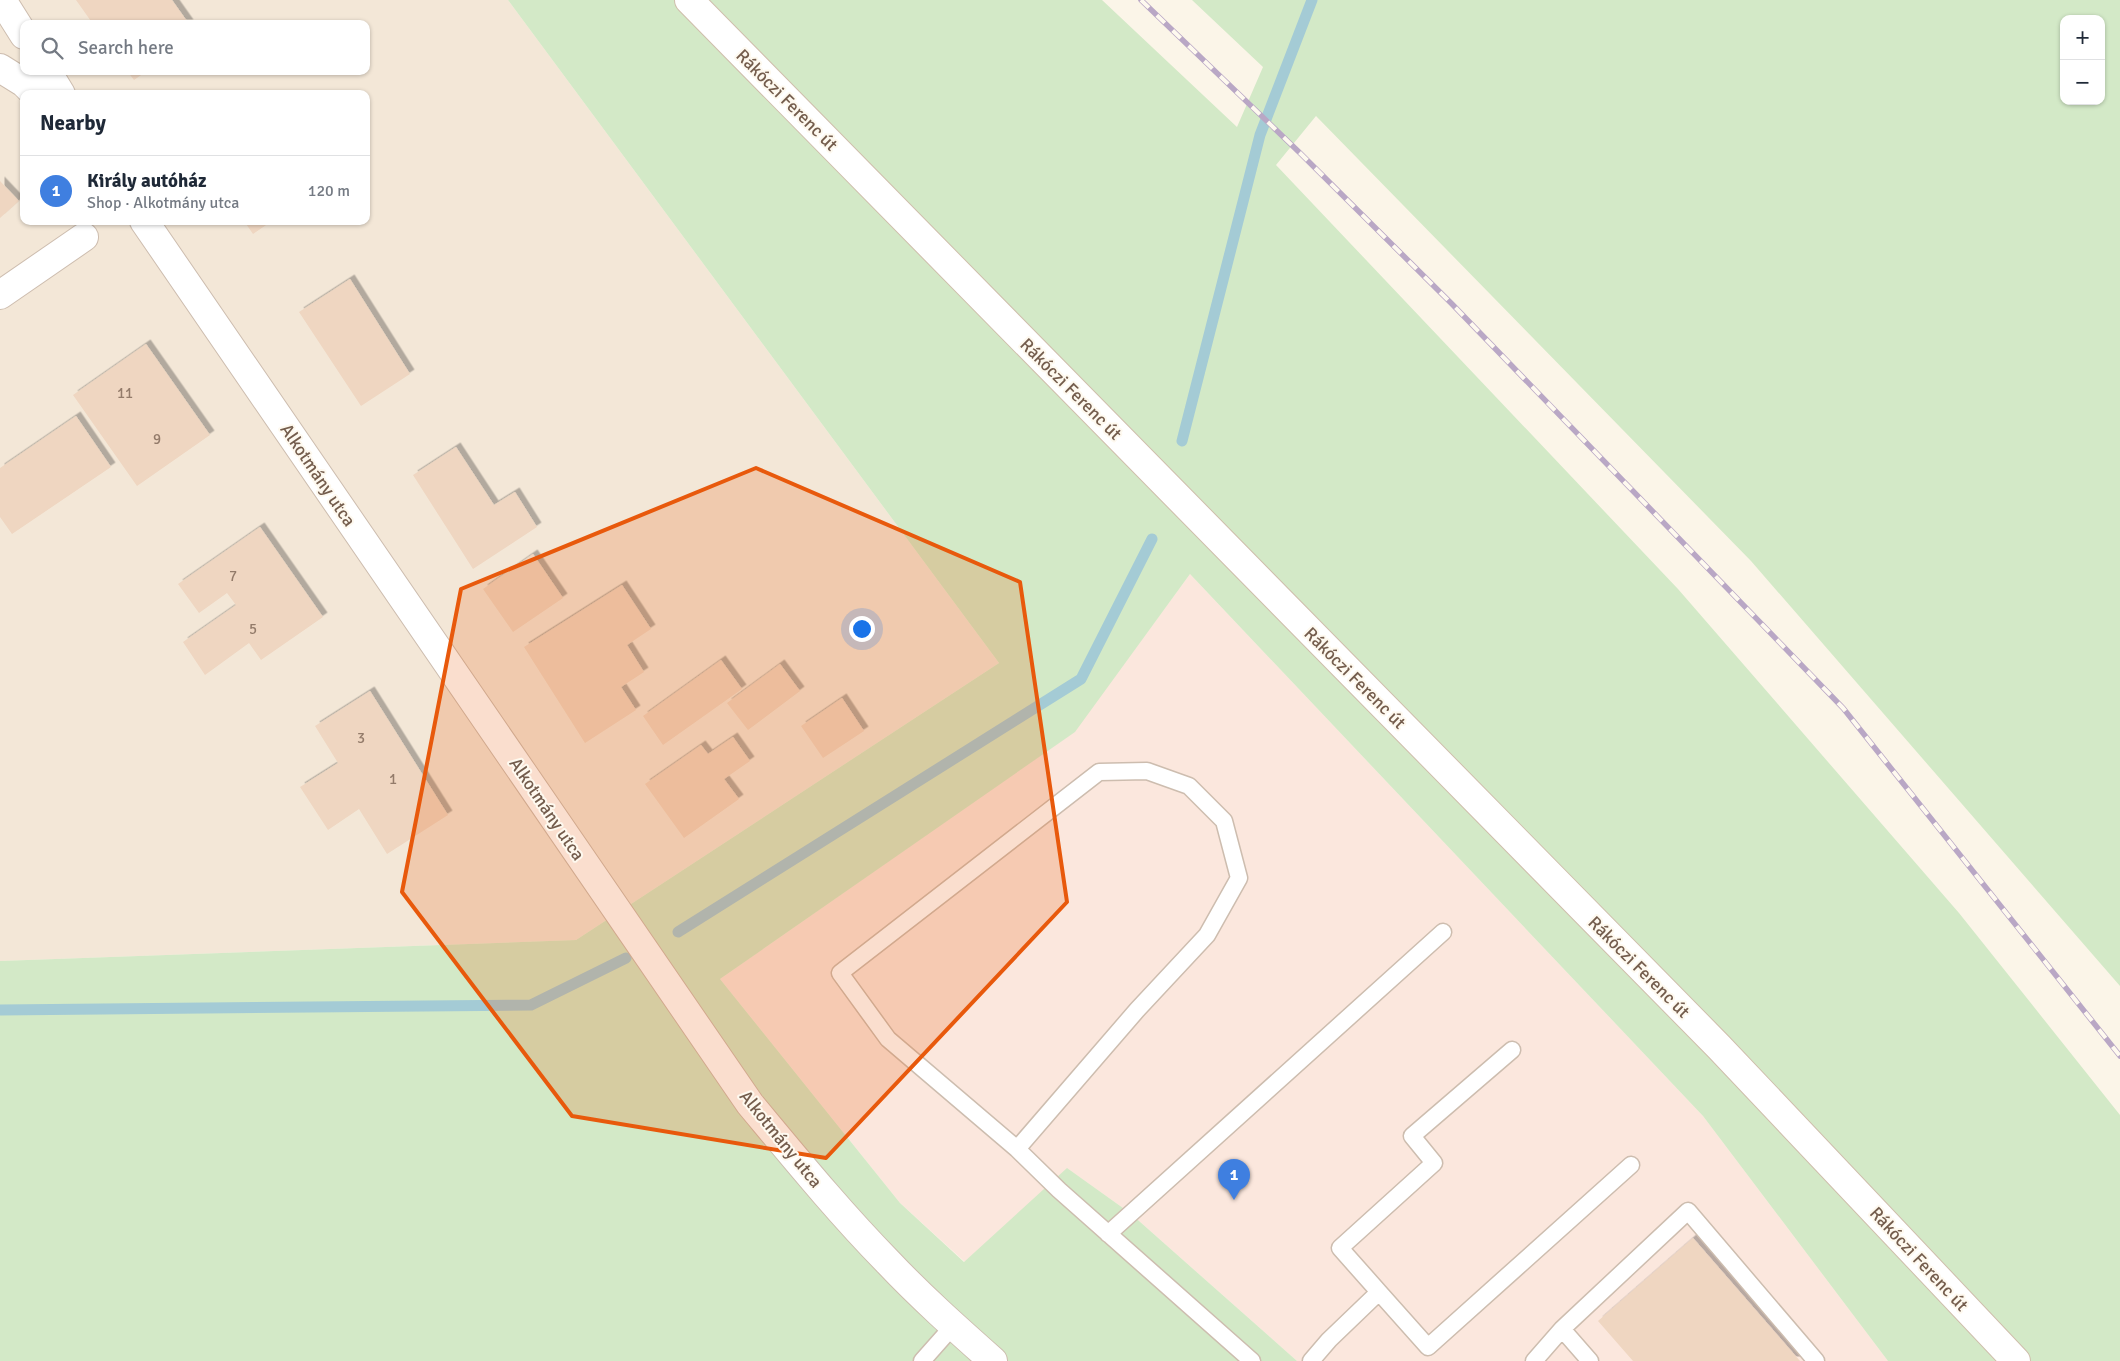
<!DOCTYPE html>
<meta charset="utf-8">
<style>
body{margin:0;font-family:Signika,sans-serif;background:#f6f6f7;color:#1f2937}
.controls{position:absolute;right:15px;top:15px;display:grid;overflow:hidden;border-radius:10px;box-shadow:0 1px 4px #0004}
.controls button{width:45px;height:45px;display:grid;place-items:center;padding:0;border:0;border-bottom:1px solid #e0e1e3;background:#fff;color:#1f2937;font:25px sans-serif}
.you{position:absolute;left:861px;top:628px;width:18px;height:18px;margin:-12px;border:4px solid #fff;border-radius:50%;background:#1a73e8;box-shadow:0 0 0 8px #1a73e833}
.badge{display:grid;place-items:center;width:32px;height:32px;border-radius:50%;background:#111827;color:#fff;font-size:16px;font-weight:700}
.pin{position:absolute;translate:-50% -41px;filter:drop-shadow(0 1px 2px #0008)}
.pin::after{content:'';position:absolute;top:26px;width:18px;height:15px;background:inherit;clip-path:polygon(0 0,100% 0,50% 100%)}
.list{margin:0;padding:0;list-style:none}
h2{display:flex;justify-content:space-between;align-items:center;height:65px;margin:0;padding:0 20px;font-size:21px}
h2 small{font-size:16px;font-weight:400;color:#747a83}
.list li{display:grid;grid-template-columns:32px 1fr auto;gap:15px;align-items:center;box-sizing:border-box;height:70px;padding:0 20px;border-top:1px solid #e0e1e3}
.list b{display:block;font-size:19px;white-space:nowrap}
.list p{margin:0;font-size:16px;white-space:nowrap;color:#747a83}
.list em{font-size:16px;font-style:normal;color:#747a83}
.icon{flex:none;width:28px;height:28px;fill:none;stroke:currentColor;stroke-width:2;stroke-linecap:round;stroke-linejoin:round}
.map{position:relative;flex:none;width:2120px;height:1361px;overflow:hidden}
.search{position:absolute;background:#fff;box-shadow:0 1px 4px #0004;left:20px;top:20px;width:350px;height:55px;display:flex;align-items:center;gap:12px;box-sizing:border-box;padding:0 18px;border-radius:10px;color:#747a83;font-size:19px}
.panel{position:absolute;background:#fff;box-shadow:0 1px 4px #0004;left:20px;top:90px;width:350px;height:135px;border-radius:10px}
.map>svg:first-child{display:block}
</style>
<div class="map">
<svg width="2120" height="1361" viewBox="0 0 2120 1361">
<defs>
<filter id="shadow"><feDropShadow dx="4.5" dy="-4.5" stdDeviation="0" flood-color="#0004"/></filter>
</defs>
<rect width="100%" height="100%" fill="#fbf5e8"/>
<path fill="#f3e7d7" fill-rule="evenodd" d="M 0,0 L 508,0 L 999,663 L 576,940 L 0,961 ZM 24,24 L 366,24 L 366,71 L 24,71 ZM 24,94 L 366,94 L 366,221 L 24,221 Z"/>
<path fill="#fbe7dd" d="M 1190,574 L 1703,1116 L 1888,1361 L 1297,1361 L 1130,1213 L 1068,1169 L 965,1262 L 900,1203 L 720,979 L 1074,732 Z"/>
<path fill="#d3e9c7" fill-rule="evenodd" d="M 508,0 L 1102,0 L 1237,127 L 1263,67 L 1192,0 L 2120,0 L 2120,986 L 1751,561 L 1316,116 L 1276,165 L 1678,589 L 1959,913 L 2120,1115 L 2120,1361 L 1888,1361 L 1703,1116 L 1190,574 L 1075,732 L 720,979 L 900,1203 L 964,1262 L 1067,1168 L 1130,1213 L 1297,1361 L 0,1361 L 0,961 L 576,940 L 999,663 ZM 2064,19 L 2101,19 L 2101,101 L 2064,101 Z"/>
<g fill="none" stroke-linecap="round" stroke-linejoin="round">
<path stroke="#a4cbd5" stroke-width="11" d="M 1182,441 L 1260,135 L 1312,0
M 678,932 L 1081,679 L 1152,539
M 0,1010 L 531,1005 L 626,958"/>
</g>
<path fill="#efd6c1" filter="url(#shadow)" d="M 76,0 L 172,0 L 189,24 L 93,24 Z
M 127,71 L 147,71 L 134,80 Z
M 0,181 L 19,201 L 0,218 Z
M 244,221 L 272,221 L 253,234 Z
M 350,279 L 410,374 L 361,406 L 299,312 Z
M 146,344 L 210,435 L 137,486 L 73,395 Z
M 76,416 L 111,467 L 12,534 L 0,517 L 0,468 Z
M 456,447 L 494,505 L 515,492 L 537,527 L 473,569 L 413,475 Z
M 260,527 L 323,617 L 261,660 L 249,643 L 205,675 L 183,642 L 236,605 L 227,593 L 199,613 L 178,584 Z
M 533,554 L 563,598 L 513,632 L 483,589 Z
M 622,585 L 651,629 L 627,645 L 644,672 L 621,687 L 636,710 L 585,743 L 524,647 Z
M 721,660 L 742,689 L 663,745 L 643,716 Z
M 780,664 L 800,691 L 748,730 L 727,703 Z
M 370,691 L 448,815 L 387,854 L 359,809 L 328,830 L 300,787 L 338,763 L 315,726 Z
M 842,698 L 864,731 L 823,758 L 801,726 Z
M 733,737 L 750,761 L 724,779 L 739,799 L 684,838 L 645,784 L 701,745 L 708,754 Z
M 1693,1238 L 1800,1361 L 1633,1361 L 1598,1321 Z"/>
<g fill="none" stroke-linecap="round" stroke-linejoin="round">
<defs>
<path id="service" d="M 1017,1149 L 1137,1010 L 1207,935 L 1239,878 L 1224,821 L 1189,786 L 1147,771 L 1099,772 L 840,973 L 888,1039 L 1017,1149 L 1059,1190 L 1252,1361
M 1108,1234 L 1443,932
M 1379,1292 L 1428,1347 L 1631,1165
M 1562,1329 L 1590,1361
M 922,1361 L 953,1326
M 1311,1361 L 1329,1340 L 1379,1292 L 1340,1248 L 1434,1163 L 1412,1136 L 1512,1050
M 1534,1361 L 1562,1329 L 1688,1211 L 1816,1361"/>
<path id="minor" d="M 2,0 L 24,35
M 0,68 L 24,83 L 35,94
M 47,71 L 61,94
M 144,221 L 750,1104 C 795,1158 839,1212 888,1262 C 921,1297 957,1329 993,1361
M 0,295 L 84,237"/>
<path id="secondary" d="M 689,0 L 1719,1047 L 2016,1361"/>
</defs>
<use href="#service" stroke="#cdbdaf" stroke-width="19"/>
<use href="#minor" stroke="#cdbdaf" stroke-width="30"/>
<use href="#secondary" stroke="#cfbeac" stroke-width="30"/>
<use href="#service" stroke="#fff" stroke-width="16"/>
<use href="#minor" stroke="#fff" stroke-width="28"/>
<use href="#secondary" stroke="#fff" stroke-width="28"/>
<defs>
<path id="rail" d="M 1141,0 L 1300,153 L 1452,304 L 1843,708 L 2120,1056"/>
</defs>
<use href="#rail" stroke="#b9a7c5" stroke-width="5.5"/>
<use href="#rail" stroke="#fef9ef" stroke-width="4" stroke-dasharray="11" stroke-linecap="butt"/>
</g>
<path fill="#e8590c" fill-opacity="0.2" stroke="#e8590c" stroke-width="4" stroke-linejoin="round" d="M 756,468 L 1020,582 L 1067,902 L 826,1158 L 572,1116 L 402,892 L 461,589 Z"/>
<g text-anchor="middle" stroke-width="4" stroke-linejoin="round" paint-order="stroke">
<g font-size="15" fill="#937b6a">
<text x="125" y="398">11</text>
<text x="157" y="444">9</text>
<text x="233" y="581">7</text>
<text x="253" y="634">5</text>
<text x="361" y="743">3</text>
<text x="393" y="784">1</text>
</g>
<g font-size="18" fill="#745d4d" stroke="#fef9ef">
<text transform="translate(787 100) rotate(45)" y="6">Rákóczi Ferenc út</text>
<text transform="translate(1071 389) rotate(45)" y="6">Rákóczi Ferenc út</text>
<text transform="translate(318 475) rotate(56)" y="6">Alkotmány utca</text>
<text transform="translate(1355 678) rotate(45)" y="6">Rákóczi Ferenc út</text>
<text transform="translate(547 809) rotate(56)" y="6">Alkotmány utca</text>
<text transform="translate(1639 967) rotate(45)" y="6">Rákóczi Ferenc út</text>
<text transform="translate(781 1139) rotate(51)" y="6">Alkotmány utca</text>
<text transform="translate(1919 1259) rotate(47)" y="6">Rákóczi Ferenc út</text>
</g>
</g>
</svg>
<div class="controls">
<button>+</button>
<button>−</button>
</div>
<div class="you"></div>
<div class="pin badge" style="left:1234px;top:1200px;background:#3f7fe0">1</div>
<div class="search"><svg class="icon" aria-label="search" viewBox="0 0 24 24"><circle cx="10" cy="10" r="6"/><path d="M15 15l6 6"/></svg>Search here</div>
<section class="panel">
<h2>Nearby<small></small></h2>
<ul class="list">
<li><span class="badge" style="background:#3f7fe0">1</span><div><b>Király autóház</b><p>Shop · Alkotmány utca</p></div><em>120 m</em></li>
</ul>
</section>
</div>
